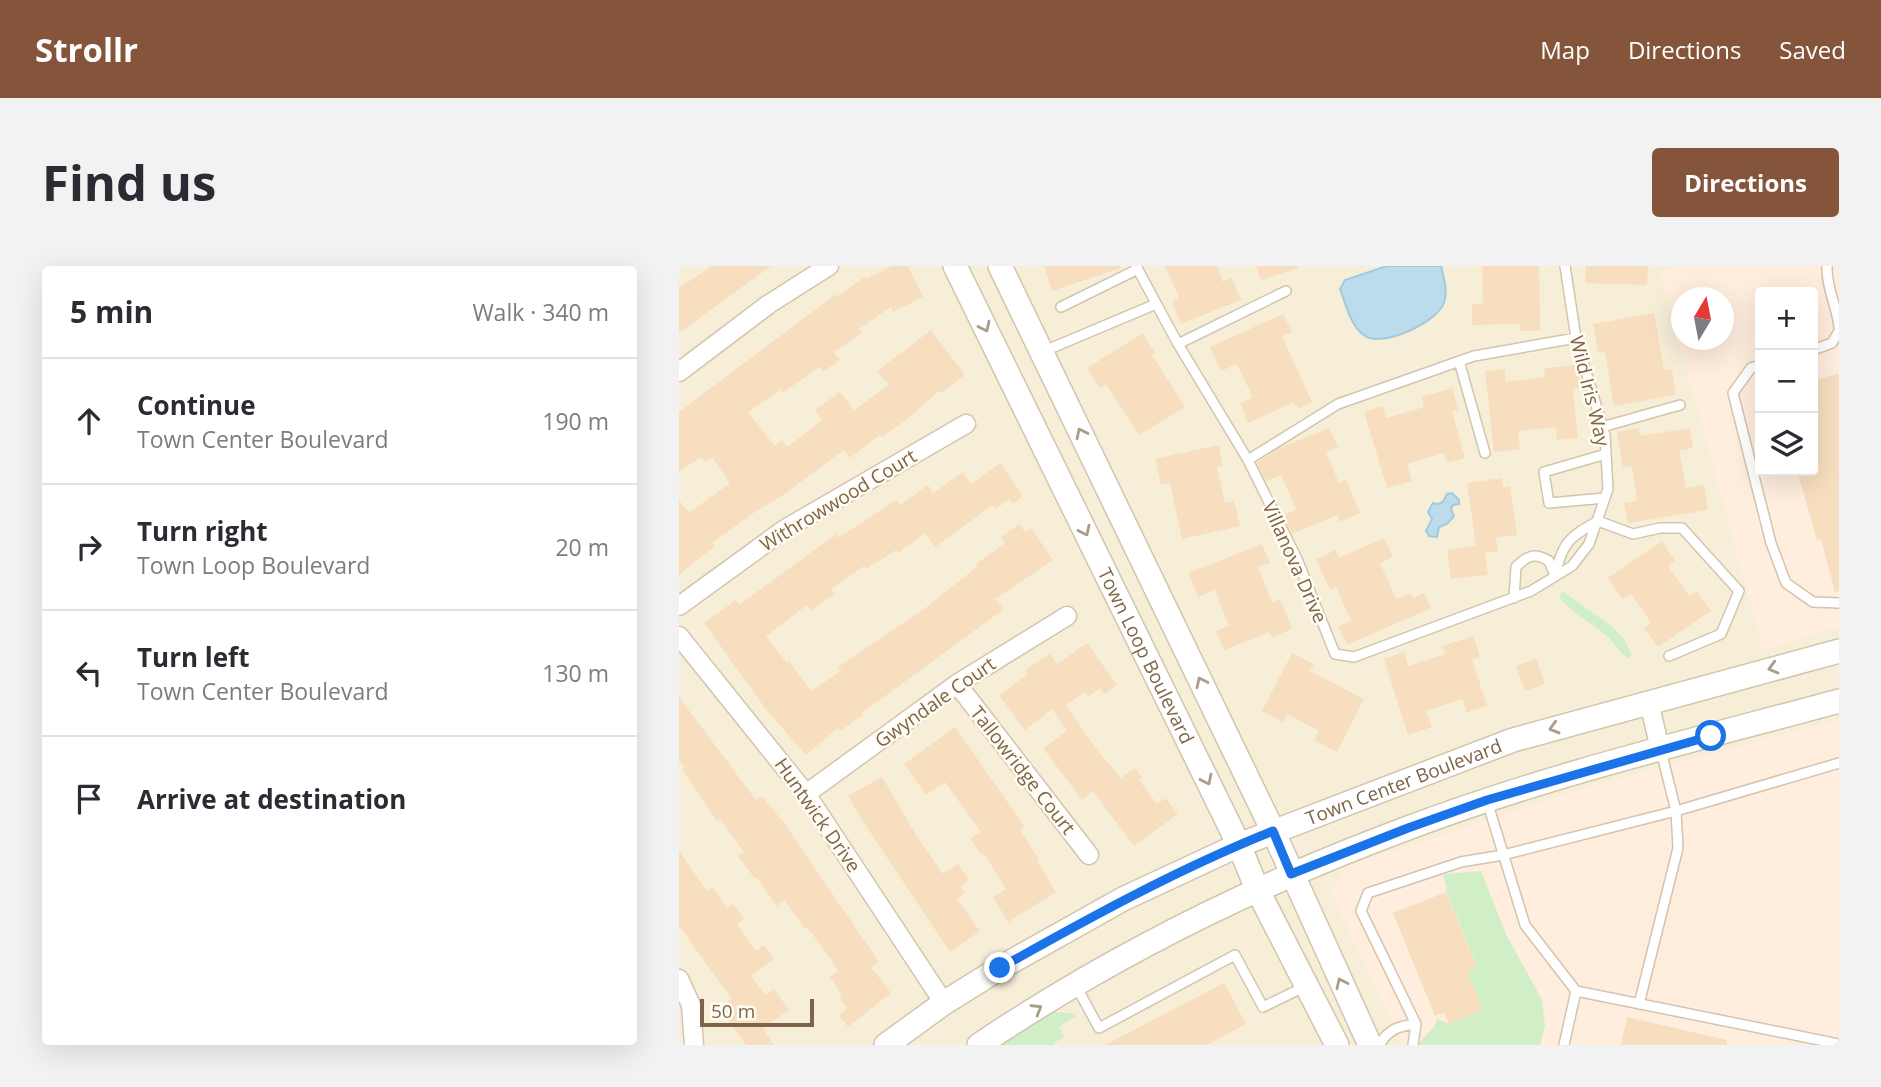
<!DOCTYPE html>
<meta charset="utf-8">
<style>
body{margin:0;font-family:"Open Sans",sans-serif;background:#f2f2f3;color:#2b2b33}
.controls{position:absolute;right:21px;top:21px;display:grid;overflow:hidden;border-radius:7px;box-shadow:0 7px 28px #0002}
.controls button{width:63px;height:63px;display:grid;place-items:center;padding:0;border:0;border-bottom:2px solid #e1e1e2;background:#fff;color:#2b2b33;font:35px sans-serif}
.compass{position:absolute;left:992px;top:21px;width:63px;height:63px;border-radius:50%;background:#fff;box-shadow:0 7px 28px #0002;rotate:10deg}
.scale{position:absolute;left:21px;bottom:18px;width:114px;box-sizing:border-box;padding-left:7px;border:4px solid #7e6549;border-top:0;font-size:19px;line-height:24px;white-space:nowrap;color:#7e6549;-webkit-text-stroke:5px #fffcf3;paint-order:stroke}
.stop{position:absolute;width:21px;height:21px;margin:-16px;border:5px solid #1a73e8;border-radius:50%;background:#fff}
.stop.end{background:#1a73e8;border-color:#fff;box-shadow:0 2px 7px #0008}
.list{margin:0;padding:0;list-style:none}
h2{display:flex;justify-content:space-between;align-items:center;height:91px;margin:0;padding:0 28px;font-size:30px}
h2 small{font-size:23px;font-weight:400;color:#7c7c81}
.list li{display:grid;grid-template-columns:46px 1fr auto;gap:21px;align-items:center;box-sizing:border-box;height:126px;padding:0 28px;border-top:2px solid #e1e1e2}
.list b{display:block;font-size:26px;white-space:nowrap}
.list p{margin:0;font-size:23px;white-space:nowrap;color:#7c7c81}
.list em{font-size:23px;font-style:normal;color:#7c7c81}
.icon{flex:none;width:38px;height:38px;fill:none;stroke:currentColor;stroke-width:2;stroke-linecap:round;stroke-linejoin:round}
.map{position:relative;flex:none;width:1160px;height:779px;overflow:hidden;border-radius:7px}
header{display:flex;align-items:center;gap:42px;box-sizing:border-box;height:98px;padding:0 35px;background:#85553b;color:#fff}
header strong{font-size:33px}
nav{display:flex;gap:38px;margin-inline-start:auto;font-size:24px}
.intro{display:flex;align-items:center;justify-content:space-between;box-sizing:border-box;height:168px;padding:0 42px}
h1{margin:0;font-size:49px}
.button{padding:18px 32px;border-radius:7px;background:#85553b;color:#fff;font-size:24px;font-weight:700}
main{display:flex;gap:42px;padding:0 42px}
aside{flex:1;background:#fff;border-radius:7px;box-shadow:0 7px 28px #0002}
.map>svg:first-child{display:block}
</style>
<header>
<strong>Strollr</strong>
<nav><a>Map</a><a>Directions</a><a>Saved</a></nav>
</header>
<div class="intro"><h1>Find us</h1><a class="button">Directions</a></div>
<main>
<aside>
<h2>5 min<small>Walk · 340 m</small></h2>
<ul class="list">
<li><svg class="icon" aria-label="ahead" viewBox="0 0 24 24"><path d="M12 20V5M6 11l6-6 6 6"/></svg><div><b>Continue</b><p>Town Center Boulevard</p></div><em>190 m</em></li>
<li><svg class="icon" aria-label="right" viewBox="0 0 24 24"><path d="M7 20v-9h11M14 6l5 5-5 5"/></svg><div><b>Turn right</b><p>Town Loop Boulevard</p></div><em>20 m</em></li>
<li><svg class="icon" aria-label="left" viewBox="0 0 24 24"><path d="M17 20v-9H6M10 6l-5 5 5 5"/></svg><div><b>Turn left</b><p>Town Center Boulevard</p></div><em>130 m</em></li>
<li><svg class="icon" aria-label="arrive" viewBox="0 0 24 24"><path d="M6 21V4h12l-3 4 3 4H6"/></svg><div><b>Arrive at destination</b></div></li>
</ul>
</aside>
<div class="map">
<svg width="1160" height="779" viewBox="0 0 1160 779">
<rect width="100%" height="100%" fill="#fefaea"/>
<path fill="#f7eed8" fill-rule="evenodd" d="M 0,0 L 1160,0 L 1160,779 L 0,779 ZM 1081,26 L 1134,26 L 1134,205 L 1081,205 ZM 1002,32 L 1044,32 L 1044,74 L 1002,74 Z"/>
<path fill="#ffedde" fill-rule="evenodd" d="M 1000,0 L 1160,0 L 1160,361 L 1084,384 L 981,5 ZM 1081,26 L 1134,26 L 1134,205 L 1081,205 ZM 1002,32 L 1044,32 L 1044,74 L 1002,74 Z
M 1160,453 L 1160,779 L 723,779 L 651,624 L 670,599 L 919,518 Z"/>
<path fill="#d0efc6" d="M 885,326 L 935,362 L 945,373 L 952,387 L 951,393 C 942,389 938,380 931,373 C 916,357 894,350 881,332 L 882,327 Z
M 802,605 L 827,668 L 863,734 L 866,759 L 861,779 L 738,779 L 755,761 L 758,753 L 770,758 L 803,744 L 788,706 L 798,701 L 766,622 L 768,621 L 764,610 L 766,608 Z
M 376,746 L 391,747 L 397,750 L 380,761 L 385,771 L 375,777 L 376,779 L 316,779 L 361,751 Z"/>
<path fill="#bcdceb" stroke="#a1cade" stroke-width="2" d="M 708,0 L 762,0 C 765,13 769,24 765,37 C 758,56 704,82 686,70 C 671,60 667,38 661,23 L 666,14 Z
M 773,227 L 780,234 L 780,238 L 774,239 L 772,243 L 775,250 L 768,258 L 760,261 L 758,271 L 750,270 L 747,265 L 753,253 L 749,246 L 754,237 L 759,238 L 764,236 L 768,228 Z"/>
<path fill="#f7debf" d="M 33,0 L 92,0 L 0,67 L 0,22 Z
M 213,0 L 229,0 L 244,31 L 214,46 L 212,41 L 180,63 L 183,67 L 155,86 L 161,94 L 144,106 L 141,101 L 103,127 L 101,124 L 69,146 L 96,180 L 103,174 L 108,181 L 143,154 L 136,144 L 161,126 L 175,144 L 210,119 L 198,105 L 252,64 L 286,109 L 262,127 L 260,125 L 227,154 L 203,171 L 201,169 L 171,192 L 165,184 L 104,229 L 73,248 L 33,277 L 36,280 L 0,309 L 0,234 L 10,247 L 51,217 L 33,191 L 26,196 L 22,191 L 0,206 L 0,146 L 156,29 L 157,31 L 186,11 L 187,13 Z
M 365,0 L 441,0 L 442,2 L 373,25 Z
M 486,0 L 538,0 L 544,16 L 553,12 L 562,34 L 502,58 L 493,35 L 500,32 Z
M 577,0 L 618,0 L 619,2 L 582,14 Z
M 803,0 L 860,0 L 861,65 L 841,65 L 841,58 L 793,59 L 793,38 L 804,38 Z
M 907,0 L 969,0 L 968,19 L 906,17 Z
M 975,47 L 985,104 L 993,103 L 997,129 L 935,140 L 926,86 L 919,87 L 914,58 Z
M 604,48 L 613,66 L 603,70 L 633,136 L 619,143 L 615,136 L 569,157 L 561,137 L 574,132 L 558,98 L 542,105 L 531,81 Z
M 464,67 L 476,87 L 473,89 L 506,141 L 460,169 L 427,118 L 421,122 L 408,102 Z
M 898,99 L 901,122 L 894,123 L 899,172 L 878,174 L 877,161 L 839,165 L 841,183 L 815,186 L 806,105 L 826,103 L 827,116 L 866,111 L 865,102 Z
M 1160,107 L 1160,325 L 1156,326 L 1142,273 L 1138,274 L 1118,205 L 1134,205 L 1134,115 Z
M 773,122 L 779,144 L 773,145 L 786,192 L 768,197 L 765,187 L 728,198 L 733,215 L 708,222 L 685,146 L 704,140 L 707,152 L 745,141 L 742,131 Z
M 650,162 L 659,181 L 647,186 L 660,217 L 667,214 L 681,247 L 661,256 L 658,249 L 613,268 L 605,249 L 617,244 L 602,209 L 587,215 L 578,197 L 601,182 Z
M 960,162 L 961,170 L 1011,162 L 1014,182 L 1000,185 L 1007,222 L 1025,219 L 1029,244 L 949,257 L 945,237 L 958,235 L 953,200 L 944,201 L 938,166 Z
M 540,179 L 544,200 L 538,201 L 546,237 L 555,235 L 561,260 L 503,273 L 491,217 L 482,219 L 476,193 Z
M 321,197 L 344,230 L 334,238 L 330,233 L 317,243 L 314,239 L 256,281 L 246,267 L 219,287 L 217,284 L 187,303 L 185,300 L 152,323 L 155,328 L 132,345 L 128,339 L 87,370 L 108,397 L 110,395 L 132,425 L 162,405 L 159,401 L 245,343 L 299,300 L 297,298 L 326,277 L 322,271 L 340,258 L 346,266 L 352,262 L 374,294 L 316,333 L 325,343 L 183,447 L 184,449 L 161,465 L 159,462 L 127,489 L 89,446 L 25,357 L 57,334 L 60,339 L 157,268 L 159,272 L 217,234 L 221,239 L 249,219 L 254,227 L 284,206 L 292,218 Z
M 823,212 L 824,221 L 831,220 L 838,269 L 817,272 L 819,285 L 806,287 L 809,309 L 772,313 L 768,284 L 797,280 L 788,217 Z
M 705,272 L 714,291 L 701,297 L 717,333 L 731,327 L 734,332 L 745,327 L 752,342 L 668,379 L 659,360 L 672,355 L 657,321 L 651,324 L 637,293 L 657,284 L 660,292 Z
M 983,275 L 996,295 L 989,300 L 1010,330 L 1018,325 L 1032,345 L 979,381 L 965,362 L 972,357 L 952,328 L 943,333 L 929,312 Z
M 583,278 L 591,297 L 579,301 L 593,336 L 601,333 L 613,363 L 593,371 L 590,366 L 545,384 L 537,365 L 550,360 L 536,324 L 519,331 L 509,307 Z
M 795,370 L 801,391 L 793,393 L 808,440 L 788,446 L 783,433 L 747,445 L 753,461 L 729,469 L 705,393 L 725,386 L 729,400 L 766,388 L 763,380 Z
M 408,377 L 438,419 L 425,428 L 421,422 L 409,431 L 406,426 L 387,439 L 418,484 L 442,512 L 456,502 L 463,512 L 460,514 L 478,538 L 487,532 L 499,548 L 455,580 L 414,525 L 403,534 L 364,482 L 388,465 L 373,443 L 346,464 L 320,429 L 349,408 L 346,404 L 371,388 L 378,398 Z
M 613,387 L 635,398 L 631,405 L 685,433 L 658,486 L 635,474 L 640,465 L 608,448 L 604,456 L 583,445 Z
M 857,393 L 866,418 L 846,425 L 837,400 Z
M 0,431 L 77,534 L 83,530 L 105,557 L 200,696 L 192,701 L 212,727 L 169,761 L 160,749 L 168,743 L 160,732 L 163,729 L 151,711 L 159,705 L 152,693 L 128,661 L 126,663 L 105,634 L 98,640 L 78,612 L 76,613 L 59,590 L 65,586 L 41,553 L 38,555 L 3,503 L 6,501 L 0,494 Z
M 276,461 L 346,561 L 341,564 L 360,593 L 358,595 L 377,626 L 329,656 L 314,631 L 327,623 L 305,588 L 303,590 L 291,573 L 302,566 L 266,516 L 247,529 L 225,498 Z
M 203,511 L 237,569 L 264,608 L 279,598 L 290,614 L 281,620 L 286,627 L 278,633 L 301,665 L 271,686 L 185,557 L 169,530 Z
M 0,585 L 28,625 L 33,621 L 48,642 L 54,638 L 65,653 L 58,658 L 77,685 L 85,679 L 95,693 L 72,710 L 86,729 L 95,723 L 110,744 L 84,762 L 95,779 L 67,779 L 40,742 L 53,733 L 0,660 Z
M 767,626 L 798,702 L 788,706 L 804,744 L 770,758 L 765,747 L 756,750 L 714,647 Z
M 545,717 L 567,758 L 528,779 L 426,779 Z
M 948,751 L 1048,774 L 1048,779 L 942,779 Z"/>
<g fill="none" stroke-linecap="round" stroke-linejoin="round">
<defs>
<path id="service" d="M 457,0 L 499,78 L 569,194 L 618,293 L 656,388 L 675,391 L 852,325 L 893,300 L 910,278 L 929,223 L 926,169 L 897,72 L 886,0
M 1148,0 C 1147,21 1158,41 1160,61
M 382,41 L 459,3
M 499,78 L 607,25
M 1134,84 L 1153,77 L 1160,65
M 363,86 L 477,38
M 780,95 L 806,187
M 1081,99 L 1072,102 L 1054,127 L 1092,277 L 1107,317 L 1134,336 L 1160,337
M 923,161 L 1001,139
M 569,194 L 659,138 L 795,90 L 897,72
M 926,232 L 870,237 L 865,206 L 927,188
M 876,309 C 884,276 890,271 919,255 L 954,268 L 981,262 L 1003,262 L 1060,325 L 1042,368 L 990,390
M 835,332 L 837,301 C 848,290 855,286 870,295 L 875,307
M 808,535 L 846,659 L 897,725 L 1160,778
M 397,720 L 420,762 L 556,689 L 584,741 L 625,721
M 960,738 L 999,582 L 997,545 L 982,485
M 701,779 C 708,763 721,760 737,758
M 734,779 L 737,758 L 682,645 L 689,627 L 782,596 L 824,589 L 997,545 L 1160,497
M 885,779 L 897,725"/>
<path id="minor" d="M 0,106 L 90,38 L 150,0
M 0,340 L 106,263 L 287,158
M 0,370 L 127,528 L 265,737
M 278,418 L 410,589
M 970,436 L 981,483
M 127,528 L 278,418 L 388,350
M 0,713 L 12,739 L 15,779"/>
<g id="tertiary">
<path id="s1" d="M 276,0 L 560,579 L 578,623 L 658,779"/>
<path d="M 321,0 L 594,565 L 691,779"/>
<path id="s2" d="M 207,779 L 265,737 L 321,702 L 444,633 L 560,579 L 834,474 L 1160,385"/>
<path d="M 300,779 C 434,689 578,618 729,562 C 869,509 1016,474 1160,435"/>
</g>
</defs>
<use href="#service" stroke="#d3c4ae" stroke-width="12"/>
<use href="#minor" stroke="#d3c4ae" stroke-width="21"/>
<use href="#tertiary" stroke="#d3c4ae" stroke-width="26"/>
<use href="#service" stroke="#fff" stroke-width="9"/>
<use href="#minor" stroke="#fff" stroke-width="18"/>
<use href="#tertiary" stroke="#fff" stroke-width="23"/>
</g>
<defs><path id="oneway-chevron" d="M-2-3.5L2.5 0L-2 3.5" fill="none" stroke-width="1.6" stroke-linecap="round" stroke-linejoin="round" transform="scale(1.75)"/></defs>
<g stroke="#ab9b89">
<use href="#oneway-chevron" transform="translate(306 61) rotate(64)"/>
<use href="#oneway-chevron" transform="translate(402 167) rotate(-116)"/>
<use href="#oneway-chevron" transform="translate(406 265) rotate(64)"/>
<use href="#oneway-chevron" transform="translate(1094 402) rotate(165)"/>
<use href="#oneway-chevron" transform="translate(522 416) rotate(-116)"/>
<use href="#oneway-chevron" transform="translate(875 462) rotate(164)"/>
<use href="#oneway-chevron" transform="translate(528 514) rotate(64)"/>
<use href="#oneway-chevron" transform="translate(662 717) rotate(-115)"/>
<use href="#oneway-chevron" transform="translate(358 743) rotate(-31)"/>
</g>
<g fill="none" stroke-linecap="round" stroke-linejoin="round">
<path stroke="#1a73e8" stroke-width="9" d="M 321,702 C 410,652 499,603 594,565 L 612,608 L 729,562 L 808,534 L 1032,470"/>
</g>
<g text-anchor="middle" stroke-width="5" stroke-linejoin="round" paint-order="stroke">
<g font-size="19" fill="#7e6549" stroke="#fffcf3">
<text transform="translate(911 125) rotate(76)" y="7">Wild Iris Way</text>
<text transform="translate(159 234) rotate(-31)" y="7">Withrowwood Court</text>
<text transform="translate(616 296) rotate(66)" y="7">Villanova Drive</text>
<text dy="7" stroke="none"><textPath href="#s1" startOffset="434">Town Loop Boulevard</textPath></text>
<text transform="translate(256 436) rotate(-35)" y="7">Gwyndale Court</text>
<text transform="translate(344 504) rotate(52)" y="7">Tallowridge Court</text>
<text dy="7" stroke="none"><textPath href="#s2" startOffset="583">Town Center Boulevard</textPath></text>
<text transform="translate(139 549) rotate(55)" y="7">Huntwick Drive</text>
</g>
</g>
</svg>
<div class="controls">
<button>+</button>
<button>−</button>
<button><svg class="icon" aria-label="layers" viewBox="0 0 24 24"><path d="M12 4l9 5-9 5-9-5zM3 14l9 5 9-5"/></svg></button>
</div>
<svg class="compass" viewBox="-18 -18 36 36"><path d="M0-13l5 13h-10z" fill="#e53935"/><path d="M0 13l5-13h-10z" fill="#7c7c81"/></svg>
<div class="scale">50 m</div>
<div class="stop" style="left:1032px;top:470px"></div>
<div class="stop end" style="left:321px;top:702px"></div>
</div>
</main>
